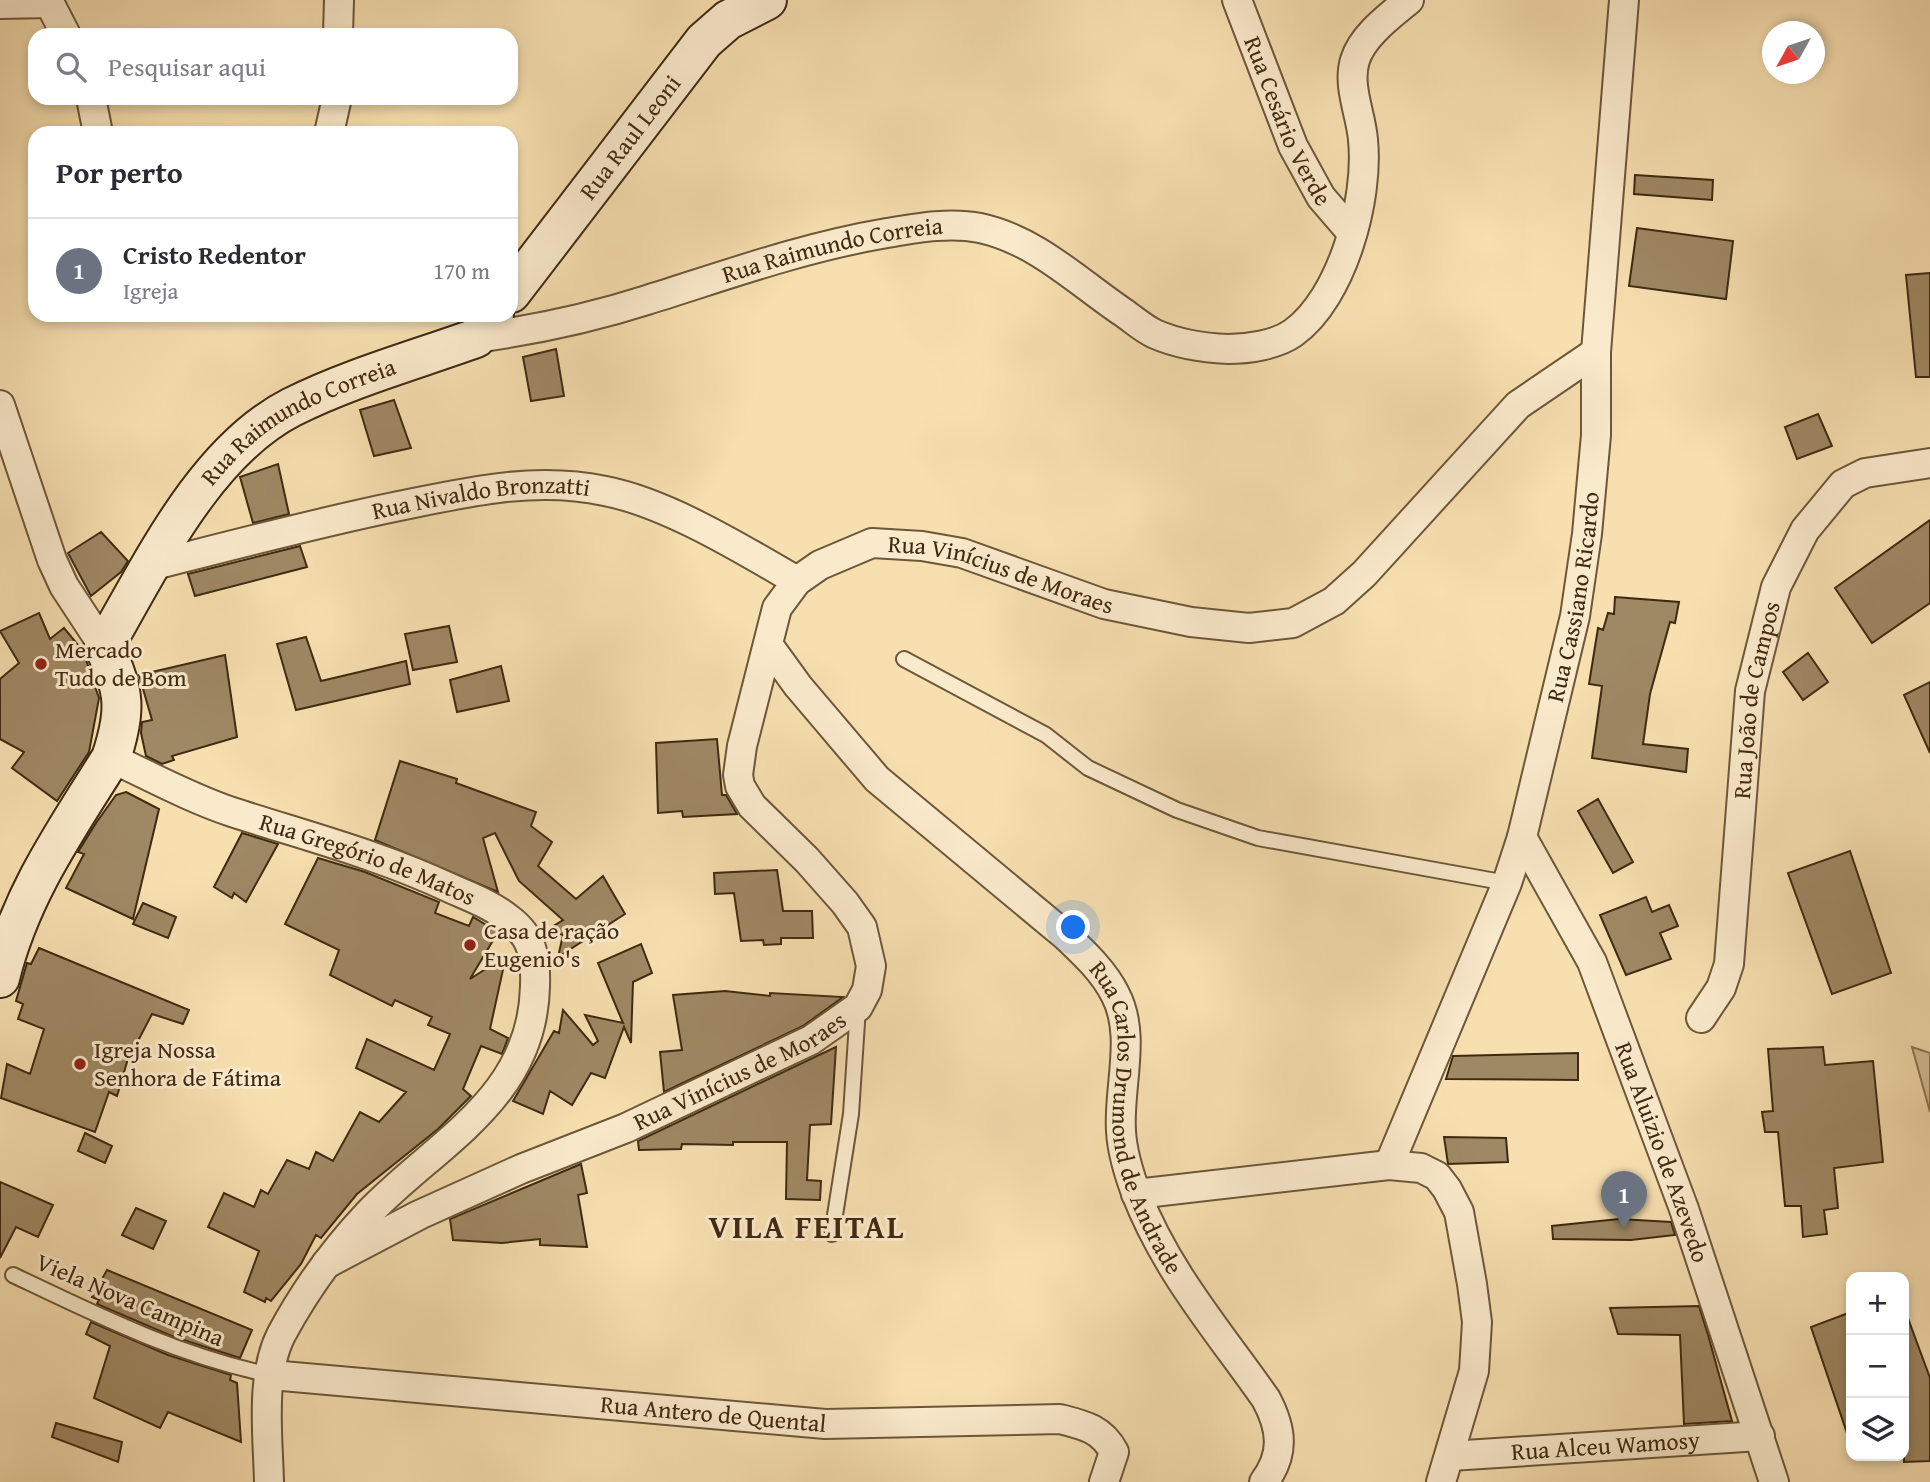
<!DOCTYPE html>
<html lang="pt">
<meta charset="utf-8">
<style>
body{margin:0;font-family:"Gentium Book Plus",serif;background:#f2f2f3;color:#2b2b33}
.controls{position:absolute;right:21px;bottom:21px;display:grid;overflow:hidden;border-radius:14px;box-shadow:0 4px 10px #0003}
.controls button{width:63px;height:63px;display:grid;place-items:center;padding:0;border:0;border-bottom:2px solid #e1e1e2;background:#fff;color:#2b2b33;font:35px sans-serif}
.compass{position:absolute;left:1762px;top:21px;width:63px;height:63px;border-radius:50%;background:#fff;box-shadow:0 4px 10px #0003;rotate:230deg}
.you{position:absolute;left:1074px;top:928px;width:24px;height:24px;margin:-18px;border:5px solid #fff;border-radius:50%;background:#1a73e8;box-shadow:0 0 0 10px #1a73e833}
.badge{display:grid;place-items:center;width:46px;height:46px;border-radius:50%;background:#8f2418;color:#fff;font-size:23px;font-weight:700}
.pin{position:absolute;translate:-50% -58px;filter:drop-shadow(0 2px 4px #0008)}
.pin::after{content:'';position:absolute;top:37px;width:24px;height:21px;background:inherit;clip-path:polygon(0 0,100% 0,50% 100%)}
.list{margin:0;padding:0;list-style:none}
h2{display:flex;justify-content:space-between;align-items:center;height:91px;margin:0;padding:0 28px;font-size:30px}
h2 small{font-size:23px;font-weight:400;color:#7c7c81}
.list li{display:grid;grid-template-columns:46px 1fr auto;gap:21px;align-items:center;box-sizing:border-box;height:105px;padding:0 28px;border-top:2px solid #e1e1e2}
.list b{display:block;font-size:26px;white-space:nowrap}
.list p{margin:0;font-size:23px;white-space:nowrap;color:#7c7c81}
.list em{font-size:23px;font-style:normal;color:#7c7c81}
.icon{flex:none;width:38px;height:38px;fill:none;stroke:currentColor;stroke-width:2;stroke-linecap:round;stroke-linejoin:round}
.map{position:relative;flex:none;width:1930px;height:1482px;overflow:hidden}
.search{position:absolute;background:#fff;box-shadow:0 4px 10px #0003;left:28px;top:28px;width:490px;height:77px;display:flex;align-items:center;gap:18px;box-sizing:border-box;padding:0 24px;border-radius:21px;color:#7c7c81;font-size:26px}
.panel{position:absolute;background:#fff;box-shadow:0 4px 10px #0003;left:28px;top:126px;width:490px;height:196px;border-radius:21px}
.map>svg:first-child{display:block}
</style>
<div class="map">
<svg width="1930" height="1482" viewBox="0 0 1930 1482">
<rect width="100%" height="100%" fill="#f7dfb0"/>
<filter id="stains"><feTurbulence type="fractalNoise" baseFrequency=".00286" numOctaves="4"/><feColorMatrix values="0 0 0 0 .2 0 0 0 0 .09 0 0 0 0 .02 0 0 0 .5 -.17"/></filter>
<radialGradient id="worn" r=".72"><stop offset=".6" stop-color="#630" stop-opacity="0"/><stop offset="1" stop-color="#630" stop-opacity=".3"/></radialGradient>
<path fill="#d8c095" stroke="#8c7553" stroke-width="2" d="M 1912,1047 L 1930,1053 L 1930,1112 Z"/>
<path fill="#9f8864" stroke="#3f2a11" stroke-width="2" d="M 1635,175 L 1713,180 L 1712,200 L 1634,194 Z
M 1637,228 L 1733,241 L 1726,299 L 1629,286 Z
M 1930,273 L 1930,377 L 1916,377 L 1906,275 Z
M 556,349 L 564,396 L 531,401 L 523,357 Z
M 394,400 L 411,448 L 374,456 L 360,410 Z
M 1818,414 L 1832,446 L 1797,459 L 1785,427 Z
M 278,464 L 289,514 L 253,523 L 240,477 Z
M 1930,520 L 1930,603 L 1872,643 L 1835,588 Z
M 101,532 L 128,561 L 121,572 L 91,596 L 68,553 Z
M 300,546 L 307,567 L 195,596 L 188,574 Z
M 1615,597 L 1679,602 L 1675,623 L 1670,622 L 1650,694 L 1643,744 L 1688,749 L 1686,772 L 1592,758 L 1602,686 L 1589,684 L 1598,628 L 1603,630 L 1608,613 L 1614,614 Z
M 39,613 L 50,639 L 64,628 L 83,651 L 99,698 L 89,752 L 57,801 L 12,768 L 24,752 L 0,739 L 0,679 L 19,663 L 0,631 Z
M 449,626 L 457,662 L 413,670 L 405,634 Z
M 306,637 L 321,681 L 406,661 L 410,684 L 296,710 L 277,644 Z
M 1808,653 L 1828,682 L 1803,700 L 1783,672 Z
M 225,655 L 237,737 L 172,756 L 174,760 L 162,764 L 146,756 L 141,733 L 142,722 L 152,720 L 139,675 Z
M 501,666 L 509,701 L 457,712 L 450,680 Z
M 1930,682 L 1930,753 L 1904,695 Z
M 717,739 L 722,795 L 726,795 L 737,814 L 683,817 L 682,811 L 658,813 L 656,743 Z
M 400,761 L 457,779 L 456,783 L 536,812 L 531,826 L 552,842 L 538,866 L 576,899 L 603,876 L 625,914 L 558,957 L 563,935 L 547,930 L 563,920 L 519,881 L 495,833 L 483,838 L 498,892 L 375,840 Z
M 126,792 L 159,809 L 133,919 L 66,888 L 84,854 L 78,852 L 96,823 L 116,795 Z
M 1598,799 L 1633,862 L 1613,873 L 1578,811 Z
M 242,833 L 278,844 L 246,902 L 234,893 L 232,898 L 214,887 Z
M 1850,851 L 1891,973 L 1832,994 L 1788,873 Z
M 318,858 L 365,872 L 439,902 L 435,913 L 469,926 L 473,917 L 498,932 L 470,979 L 506,956 L 490,1029 L 508,1038 L 502,1054 L 481,1046 L 463,1089 L 471,1096 L 438,1129 L 357,1194 L 321,1238 L 316,1235 L 301,1264 L 271,1301 L 266,1298 L 265,1302 L 244,1292 L 259,1251 L 208,1227 L 224,1193 L 254,1207 L 261,1190 L 268,1194 L 287,1160 L 309,1169 L 316,1152 L 333,1161 L 360,1112 L 379,1122 L 406,1092 L 356,1068 L 367,1039 L 434,1070 L 450,1034 L 428,1025 L 432,1017 L 395,1000 L 392,1006 L 330,975 L 339,950 L 285,924 Z
M 777,870 L 783,911 L 812,911 L 813,938 L 781,938 L 781,944 L 764,945 L 763,940 L 741,941 L 734,893 L 715,894 L 714,873 Z
M 1646,897 L 1652,912 L 1669,905 L 1678,926 L 1660,933 L 1671,959 L 1626,975 L 1600,915 Z
M 143,903 L 176,917 L 168,938 L 133,924 Z
M 641,944 L 652,973 L 633,982 L 631,1043 L 624,1027 L 605,1078 L 591,1073 L 572,1105 L 550,1091 L 543,1114 L 513,1101 L 554,1031 L 559,1033 L 563,1010 L 593,1045 L 598,1041 L 585,1015 L 623,1023 L 598,963 Z
M 39,948 L 189,1010 L 183,1024 L 152,1014 L 127,1062 L 117,1096 L 109,1092 L 95,1132 L 1,1098 L 7,1064 L 30,1074 L 44,1029 L 18,1019 L 23,1004 L 16,1001 L 27,963 L 31,964 Z
M 725,991 L 770,996 L 770,993 L 843,997 L 803,1026 L 664,1092 L 660,1052 L 682,1050 L 673,995 Z
M 836,1047 L 831,1124 L 810,1125 L 807,1180 L 821,1181 L 820,1200 L 786,1199 L 787,1142 L 733,1142 L 733,1145 L 682,1144 L 681,1149 L 639,1150 L 638,1141 Z
M 1823,1047 L 1825,1065 L 1873,1061 L 1883,1162 L 1834,1168 L 1838,1208 L 1824,1210 L 1827,1234 L 1803,1237 L 1801,1206 L 1785,1206 L 1778,1132 L 1765,1132 L 1762,1112 L 1773,1111 L 1768,1049 Z
M 1578,1053 L 1578,1080 L 1446,1079 L 1453,1056 Z
M 85,1133 L 112,1146 L 105,1163 L 78,1151 Z
M 1444,1137 L 1506,1138 L 1508,1162 L 1448,1164 Z
M 581,1164 L 587,1193 L 578,1195 L 587,1247 L 540,1245 L 540,1239 L 502,1243 L 453,1240 L 450,1219 Z
M 0,1182 L 53,1205 L 38,1237 L 16,1227 L 0,1258 Z
M 136,1208 L 166,1221 L 153,1249 L 122,1235 Z
M 1619,1219 L 1671,1222 L 1675,1235 L 1631,1240 L 1553,1239 L 1552,1226 Z
M 107,1270 L 252,1330 L 240,1358 L 174,1337 L 97,1304 L 99,1300 L 92,1297 Z
M 1699,1306 L 1708,1335 L 1732,1421 L 1684,1424 L 1680,1335 L 1618,1334 L 1610,1308 Z
M 1851,1312 L 1851,1436 L 1848,1436 L 1811,1327 Z
M 1904,1313 L 1906,1313 L 1930,1378 L 1930,1461 L 1904,1462 Z
M 91,1322 L 168,1355 L 231,1375 L 230,1380 L 237,1383 L 241,1442 L 168,1412 L 160,1428 L 94,1398 L 110,1346 L 86,1334 Z
M 56,1423 L 122,1442 L 118,1462 L 52,1437 Z"/>
<g fill="none" stroke-linecap="round" stroke-linejoin="round">
<defs>
<path id="lane" d="M 904,659 L 1046,735 L 1088,768 L 1177,810 L 1258,838 L 1507,883
M 832,1234 L 851,1114 L 858,1007
M 13,1275 C 97,1315 179,1356 271,1375"/>
<g id="street">
<path d="M 48,0 L 66,35"/>
<path id="s1" d="M 1237,0 L 1293,146 L 1321,197 L 1352,233"/>
<path d="M 0,4 L 50,3"/>
<path d="M 338,35 L 339,0"/>
<path d="M 91,98 L 98,133"/>
<path d="M 329,133 L 337,98"/>
<path id="s2" d="M 476,338 C 534,330 591,318 647,300 C 727,275 804,247 887,233 C 917,228 949,222 980,228 C 1036,240 1078,282 1124,313 C 1134,320 1144,329 1155,334 C 1178,344 1203,348 1228,349 C 1248,349 1276,345 1293,333 C 1343,297 1369,198 1363,140 C 1361,114 1347,86 1355,60 C 1363,35 1390,16 1409,0"/>
<path d="M 0,405 L 52,560 L 64,586 L 104,647"/>
<path id="s3" d="M 151,566 C 233,545 316,523 399,506 C 468,492 535,476 605,491 C 667,503 742,549 797,581"/>
<path id="s4" d="M 769,646 L 798,686 L 877,779 L 1067,937 C 1085,954 1104,972 1115,994 C 1137,1035 1118,1087 1121,1131 C 1122,1151 1129,1174 1136,1193 C 1166,1271 1219,1332 1266,1399 C 1282,1429 1285,1454 1264,1482"/>
<path id="s5" d="M 111,758 C 150,776 190,798 232,812 C 306,836 380,855 450,888 C 470,897 492,905 509,919 C 533,937 536,958 535,986 C 533,1100 434,1144 368,1214 C 334,1250 304,1292 281,1335 C 260,1377 268,1437 269,1482"/>
<path id="s6" d="M 1522,837 L 1592,962 L 1684,1209 L 1774,1482"/>
<path id="s7" d="M 1701,1018 L 1721,988 L 1729,964 L 1750,691 L 1776,587 L 1805,530 L 1843,484 L 1865,473 L 1930,463"/>
<path id="s8" d="M 1389,1165 L 1507,883 L 1522,837 L 1575,616 L 1587,534 L 1596,435 L 1596,352 L 1624,0"/>
<path d="M 1136,1194 L 1389,1165 L 1421,1168 L 1437,1176 L 1447,1189 L 1459,1212 L 1472,1284 L 1477,1322 L 1474,1371 L 1441,1482"/>
<path id="s9" d="M 326,1264 L 419,1215 L 521,1169 L 626,1128 L 811,1040 L 858,1007 L 867,990 L 871,966 L 862,927 L 845,903 L 807,860 L 752,806 L 740,786 L 738,775 L 742,746 L 777,608 L 797,581 L 820,565 L 872,543 L 922,546 L 962,553 L 1104,604 L 1191,622 L 1249,628 L 1293,623 L 1334,601 L 1364,574 L 1518,405 L 1596,352"/>
<path id="s10" d="M 271,1375 L 825,1424 L 1060,1419 C 1084,1425 1102,1429 1114,1452 L 1104,1482"/>
<path id="s11" d="M 1450,1456 L 1760,1436"/>
</g>
<g id="secondary">
<path id="s12" d="M 511,293 L 704,41 L 728,20 L 767,0"/>
<path id="s13" d="M 0,978 C 20,895 66,830 111,758 C 126,713 126,691 104,647 C 151,566 205,451 292,407 C 350,378 415,360 476,338 L 494,315"/>
</g>
</defs>
<use href="#lane" stroke="#6d5739" stroke-width="18"/>
<use href="#street" stroke="#6d5739" stroke-width="32"/>
<use href="#secondary" stroke="#3f2a11" stroke-width="42"/>
<use href="#lane" stroke="#faeacc" stroke-width="14"/>
<use href="#street" stroke="#faeacc" stroke-width="28"/>
<use href="#secondary" stroke="#faeacc" stroke-width="38"/>
</g>
<g fill="#8f2418" stroke="#faeacc" stroke-width="2.5">
<circle cx="41" cy="664" r="7"/>
<circle cx="470" cy="945" r="7"/>
<circle cx="80" cy="1064" r="7"/>
</g>
<g text-anchor="middle" stroke-width="6" stroke-linejoin="round" paint-order="stroke">
<g font-size="24" fill="#3f2a11" stroke="#faeacc">
<text dy="8" stroke="none"><textPath href="#s1" startOffset="131">Rua Cesário Verde</textPath></text>
<text dy="8" stroke="none"><textPath href="#s12" startOffset="196">Rua Raul Leoni</textPath></text>
<text dy="8" stroke="none"><textPath href="#s2" startOffset="368">Rua Raimundo Correia</textPath></text>
<text dy="8" stroke="none"><textPath href="#s13" startOffset="670">Rua Raimundo Correia</textPath></text>
<text dy="8" stroke="none"><textPath href="#s3" startOffset="338">Rua Nivaldo Bronzatti</textPath></text>
<text dy="8" stroke="none"><textPath href="#s9" startOffset="1297">Rua Vinícius de Moraes</textPath></text>
<text dy="8" stroke="none"><textPath href="#s8" startOffset="600">Rua Cassiano Ricardo</textPath></text>
<text dy="8" stroke="none"><textPath href="#s7" startOffset="327">Rua João de Campos</textPath></text>
<text dy="8" stroke="none"><textPath href="#s5" startOffset="276">Rua Gregório de Matos</textPath></text>
<text dy="8" stroke="none"><textPath href="#s9" startOffset="457">Rua Vinícius de Moraes</textPath></text>
<text dy="8" stroke="none"><textPath href="#s4" startOffset="621">Rua Carlos Drumond de Andrade</textPath></text>
<text dy="8" stroke="none"><textPath href="#s6" startOffset="346">Rua Aluizio de Azevedo</textPath></text>
<text transform="translate(130 1300) rotate(23)" y="8">Viela Nova Campina</text>
<text dy="8" stroke="none"><textPath href="#s10" startOffset="444">Rua Antero de Quental</textPath></text>
<text dy="8" stroke="none"><textPath href="#s11" startOffset="156">Rua Alceu Wamosy</textPath></text>
</g>
<g font-size="24" fill="#3f2a11" stroke="#faeacc" text-anchor="start">
<text x="55" y="658">Mercado<tspan x="55" dy="28">Tudo de Bom</tspan></text>
<text x="484" y="939">Casa de ração<tspan x="484" dy="28">Eugenio's</tspan></text>
<text x="94" y="1058">Igreja Nossa<tspan x="94" dy="28">Senhora de Fátima</tspan></text>
</g>
<g font-size="32" font-weight="bold" letter-spacing="2" fill="#3f2a11" stroke="#faeacc">
<text x="807" y="1238">VILA FEITAL</text>
</g>
</g>
<rect width="100%" height="100%" filter="url(#stains)"/>
<rect width="100%" height="100%" fill="url(#worn)"/>
</svg>
<div class="controls">
<button>+</button>
<button>−</button>
<button><svg class="icon" aria-label="layers" viewBox="0 0 24 24"><path d="M12 4l9 5-9 5-9-5zM3 14l9 5 9-5"/></svg></button>
</div>
<svg class="compass" viewBox="-18 -18 36 36"><path d="M0-13l5 13h-10z" fill="#e53935"/><path d="M0 13l5-13h-10z" fill="#7c7c81"/></svg>
<div class="you"></div>
<div class="pin badge" style="left:1624px;top:1229px;background:#6b7280">1</div>
<div class="search"><svg class="icon" aria-label="search" viewBox="0 0 24 24"><circle cx="10" cy="10" r="6"/><path d="M15 15l6 6"/></svg>Pesquisar aqui</div>
<section class="panel">
<h2>Por perto<small></small></h2>
<ul class="list">
<li><span class="badge" style="background:#6b7280">1</span><div><b>Cristo Redentor</b><p>Igreja</p></div><em>170 m</em></li>
</ul>
</section>
</div>
